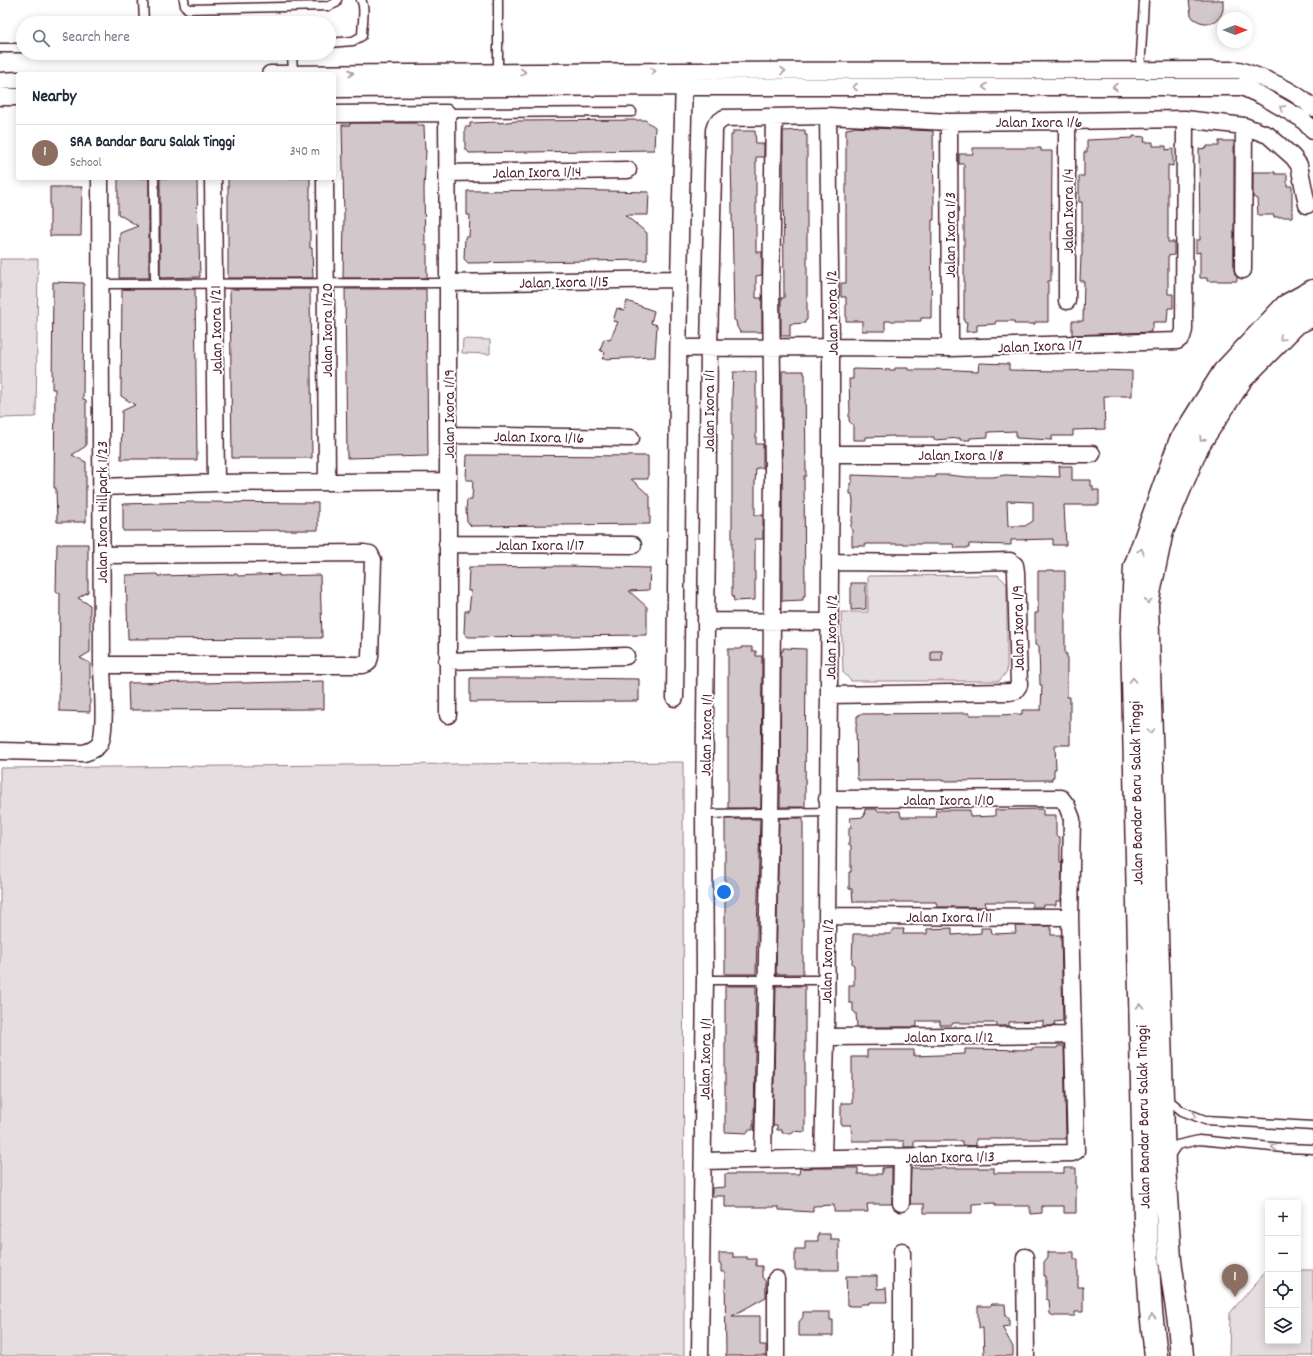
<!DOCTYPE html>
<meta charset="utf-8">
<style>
body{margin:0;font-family:Dekko,sans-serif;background:#f6f6f7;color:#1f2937}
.controls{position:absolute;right:12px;bottom:12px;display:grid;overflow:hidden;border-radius:4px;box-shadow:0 2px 10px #0003}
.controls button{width:36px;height:36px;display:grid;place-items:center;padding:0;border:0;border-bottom:1px solid #e0e1e3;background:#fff;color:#1f2937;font:20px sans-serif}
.compass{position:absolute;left:1217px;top:12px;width:36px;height:36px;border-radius:50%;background:#fff;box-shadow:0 2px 10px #0003;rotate:90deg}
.you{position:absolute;left:724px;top:892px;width:14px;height:14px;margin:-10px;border:3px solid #fff;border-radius:50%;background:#1a73e8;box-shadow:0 0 0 6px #1a73e833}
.badge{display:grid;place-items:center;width:26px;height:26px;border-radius:50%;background:#c8321e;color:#fff;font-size:13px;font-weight:700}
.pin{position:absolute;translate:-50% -33px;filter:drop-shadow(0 1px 2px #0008)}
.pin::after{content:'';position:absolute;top:21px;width:14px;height:12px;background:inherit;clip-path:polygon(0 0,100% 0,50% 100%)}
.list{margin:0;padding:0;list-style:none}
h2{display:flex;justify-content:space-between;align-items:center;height:52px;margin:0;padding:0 16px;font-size:17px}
h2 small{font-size:13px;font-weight:400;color:#747a83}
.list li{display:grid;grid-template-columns:26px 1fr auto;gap:12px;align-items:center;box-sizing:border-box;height:56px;padding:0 16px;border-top:1px solid #e0e1e3}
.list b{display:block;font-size:15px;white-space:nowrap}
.list p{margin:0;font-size:13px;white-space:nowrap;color:#747a83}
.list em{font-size:13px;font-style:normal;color:#747a83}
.icon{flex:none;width:22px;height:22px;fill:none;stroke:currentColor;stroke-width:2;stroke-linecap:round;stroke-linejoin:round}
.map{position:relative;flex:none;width:1313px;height:1356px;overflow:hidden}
.search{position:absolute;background:#fff;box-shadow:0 2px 10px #0003;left:16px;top:16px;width:320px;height:44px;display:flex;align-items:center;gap:10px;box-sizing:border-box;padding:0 14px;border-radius:22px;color:#747a83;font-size:15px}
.panel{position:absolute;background:#fff;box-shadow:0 2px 10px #0003;left:16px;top:72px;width:320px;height:108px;border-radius:4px}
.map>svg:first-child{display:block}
</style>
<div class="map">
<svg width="1313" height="1356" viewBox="0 0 1313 1356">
<rect width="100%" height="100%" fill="#fff"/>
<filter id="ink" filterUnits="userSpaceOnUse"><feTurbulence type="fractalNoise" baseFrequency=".025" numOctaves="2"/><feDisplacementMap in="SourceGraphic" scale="8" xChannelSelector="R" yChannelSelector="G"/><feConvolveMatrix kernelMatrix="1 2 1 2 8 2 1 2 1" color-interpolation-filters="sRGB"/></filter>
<g filter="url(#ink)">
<path fill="#e5dee0" stroke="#987e86" d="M 0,259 L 38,259 L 36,417 L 0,418 Z
M 463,339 L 490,340 L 490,354 L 462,353 Z
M 998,575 L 1007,584 L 1007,672 L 999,681 L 851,681 L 843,672 L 841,612 L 868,612 L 868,576 Z
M 683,762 L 684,1356 L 0,1356 L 0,768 Z
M 1267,1270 L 1268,1270 L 1268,1341 L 1298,1341 L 1298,1270 L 1313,1270 L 1313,1356 L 1229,1356 L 1230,1313 Z"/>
<path fill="#d2c7cb" stroke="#4a1f2b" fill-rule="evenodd" d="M 1189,0 L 1223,0 L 1223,10 L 1221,15 L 1217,20 L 1211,23 L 1205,23 L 1200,22 L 1194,19 L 1191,15 Z
M 645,120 L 655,127 L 654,150 L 469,153 L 465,148 L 465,127 L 470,127 L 470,123 L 499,122 L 499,123 L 516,121 Z
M 350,123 L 417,123 L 417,125 L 424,125 L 425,150 L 426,150 L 424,189 L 425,245 L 427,245 L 427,278 L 343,278 L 344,215 L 342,125 L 350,125 Z
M 854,127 L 933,131 L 934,205 L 934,220 L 932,220 L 931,318 L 921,318 L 921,321 L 885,321 L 885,331 L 862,331 L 862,321 L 846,321 L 846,297 L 841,297 L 841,283 L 846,283 L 846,129 L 853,128 Z
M 805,130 L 805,135 L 807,135 L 807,320 L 805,321 L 805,323 L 790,324 L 790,336 L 781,336 L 781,298 L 784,298 L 783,131 Z
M 733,131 L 755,131 L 756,144 L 764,144 L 764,157 L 756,157 L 756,252 L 762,252 L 762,275 L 756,276 L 756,298 L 762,298 L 762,332 L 740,332 L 737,327 L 736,321 L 734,320 L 731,154 L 731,135 L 733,135 Z
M 1133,136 L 1145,137 L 1144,142 L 1153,142 L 1153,146 L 1166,146 L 1166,150 L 1173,149 L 1173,166 L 1168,165 L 1168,242 L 1174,242 L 1174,255 L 1168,256 L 1168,294 L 1173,294 L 1173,308 L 1168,308 L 1167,322 L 1153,322 L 1153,328 L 1151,328 L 1151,332 L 1072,335 L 1072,321 L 1083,321 L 1084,281 L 1080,281 L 1081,256 L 1082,256 L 1082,202 L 1079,202 L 1079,176 L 1084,176 L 1084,152 L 1087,152 L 1087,140 L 1133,138 Z
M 1219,141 L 1234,141 L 1234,270 L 1237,277 L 1237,281 L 1207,281 L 1207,278 L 1200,278 L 1200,252 L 1196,253 L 1196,240 L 1200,240 L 1199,149 L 1207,148 L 1207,146 L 1219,146 Z
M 973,148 L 1041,148 L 1041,151 L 1052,151 L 1051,281 L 1048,281 L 1048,322 L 1035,322 L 1035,324 L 1014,324 L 1014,321 L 996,321 L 995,324 L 977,325 L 977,331 L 966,332 L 967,322 L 964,322 L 964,164 L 959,164 L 959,154 L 973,154 Z
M 1253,172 L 1275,172 L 1275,174 L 1287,174 L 1287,186 L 1292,186 L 1292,217 L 1274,217 L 1274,215 L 1258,215 L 1257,199 L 1253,197 Z
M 118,178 L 149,178 L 149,278 L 119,278 L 120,233 L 138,226 L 118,214 Z
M 160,178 L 197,178 L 198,244 L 199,244 L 200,277 L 160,278 Z
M 228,178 L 310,178 L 310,248 L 312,248 L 313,278 L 228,278 Z
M 50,187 L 82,187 L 81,236 L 50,236 Z
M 566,190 L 649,192 L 648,215 L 625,215 L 647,233 L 647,260 L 468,263 L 464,259 L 465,237 L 469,237 L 470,215 L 467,215 L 467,191 Z
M 53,282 L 84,283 L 83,399 L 86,400 L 86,446 L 72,455 L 86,462 L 86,522 L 57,522 L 56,488 L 54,488 L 55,389 L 52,389 Z
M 122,289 L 195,289 L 197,460 L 159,460 L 159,459 L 121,459 L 122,411 L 135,405 L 121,396 Z
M 230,289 L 310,289 L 312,458 L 232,458 Z
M 345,289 L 426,289 L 428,456 L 347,458 Z
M 627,301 L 654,311 L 651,323 L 657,325 L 655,357 L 602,359 L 605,353 L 600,350 L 604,339 L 610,340 L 618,322 L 613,321 L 617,308 L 624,311 Z
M 979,363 L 1009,364 L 1009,370 L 1059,371 L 1100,370 L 1132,371 L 1132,396 L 1104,396 L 1105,429 L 1073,430 L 1073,436 L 1052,436 L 1052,440 L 1016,438 L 1016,431 L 988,432 L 988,437 L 970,438 L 970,440 L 960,440 L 960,438 L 934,440 L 934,437 L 894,437 L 894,436 L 866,437 L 866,440 L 853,440 L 853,425 L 849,421 L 849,414 L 850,413 L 849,379 L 853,379 L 853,369 L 895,370 L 895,368 L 908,368 L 908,370 L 936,370 L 936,369 L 978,371 Z
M 782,371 L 804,371 L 804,374 L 805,374 L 806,476 L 804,476 L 805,596 L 803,596 L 803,600 L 782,601 Z
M 733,372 L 756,372 L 756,444 L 763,444 L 763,468 L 756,468 L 755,483 L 755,515 L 763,515 L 763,539 L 755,539 L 755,600 L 734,601 L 733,596 L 732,595 L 732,394 Z
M 467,455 L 648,456 L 648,479 L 631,479 L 650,496 L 650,524 L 471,526 L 467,521 L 466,509 L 467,500 L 472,500 L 473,480 L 466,480 Z
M 1059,466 L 1072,466 L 1072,480 L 1091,480 L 1091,486 L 1093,486 L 1093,490 L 1099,490 L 1099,505 L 1064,505 L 1066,545 L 1053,545 L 1053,539 L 1011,540 L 1011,545 L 969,544 L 969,548 L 955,548 L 953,544 L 865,544 L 866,546 L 852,546 L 852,530 L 851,529 L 851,524 L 852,522 L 853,502 L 852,494 L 850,494 L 850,483 L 852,483 L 852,475 L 906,477 L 936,477 L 936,475 L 948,475 L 967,477 L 993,477 L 1005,475 L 1060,477 ZM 1007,501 L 1033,502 L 1033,521 L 1025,526 L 1008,526 Z
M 195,502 L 318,503 L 318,530 L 123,531 L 123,504 Z
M 57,544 L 88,544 L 88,592 L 78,598 L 90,605 L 90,652 L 80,658 L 90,663 L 90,712 L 59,711 L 60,593 L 56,593 Z
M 567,566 L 650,568 L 649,590 L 629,591 L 647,607 L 647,635 L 468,637 L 464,633 L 465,611 L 469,611 L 471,591 L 468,591 L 469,567 Z
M 1047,570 L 1054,570 L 1054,571 L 1065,571 L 1065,654 L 1067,654 L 1067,697 L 1070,697 L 1070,745 L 1055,745 L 1056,769 L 1054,769 L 1054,777 L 1052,777 L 1052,780 L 942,781 L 942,780 L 859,781 L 859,779 L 857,779 L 856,725 L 857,725 L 857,716 L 859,716 L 859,714 L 969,713 L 969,715 L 1000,715 L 1022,714 L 1022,710 L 1041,710 L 1042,685 L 1040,685 L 1039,646 L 1035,645 L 1035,613 L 1038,613 L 1038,571 L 1046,571 Z
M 157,574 L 158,576 L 237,574 L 238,576 L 279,574 L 279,576 L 320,575 L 322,638 L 128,639 L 126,575 Z
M 851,583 L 866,583 L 866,609 L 851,610 Z
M 741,647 L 752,647 L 752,651 L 756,651 L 756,656 L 762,656 L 761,808 L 728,808 L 728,649 L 741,649 Z
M 783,648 L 806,649 L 805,807 L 780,807 L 781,651 L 783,651 Z
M 931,651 L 942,651 L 942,661 L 931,661 Z
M 470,678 L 569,678 L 639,679 L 639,701 L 470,702 Z
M 324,681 L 324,709 L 129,710 L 128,683 L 200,682 L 201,683 L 242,682 L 242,683 Z
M 865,809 L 877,809 L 877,811 L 900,811 L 901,817 L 935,817 L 936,810 L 970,810 L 970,817 L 995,816 L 995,810 L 1043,809 L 1043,815 L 1056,815 L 1056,836 L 1060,837 L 1060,863 L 1062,863 L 1061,901 L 1056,901 L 1056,905 L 1043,905 L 1042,907 L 1032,907 L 1032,902 L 985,902 L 986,907 L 937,907 L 936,902 L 853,902 L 852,889 L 849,889 L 849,872 L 851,872 L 851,845 L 849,845 L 849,828 L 851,828 L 850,818 L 864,817 Z
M 779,818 L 803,818 L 803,974 L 776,974 Z
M 725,819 L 760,819 L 756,974 L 725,974 Z
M 1015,926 L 1051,926 L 1051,935 L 1061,935 L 1063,1021 L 1054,1022 L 1055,1026 L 1043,1026 L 1043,1021 L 1009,1022 L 1009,1026 L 997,1026 L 997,1023 L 953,1023 L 952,1025 L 940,1025 L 940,1021 L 917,1021 L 917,1027 L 857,1027 L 856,1013 L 853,1011 L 853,1003 L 849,1003 L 849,985 L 854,985 L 854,965 L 852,964 L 853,934 L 891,934 L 893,929 L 904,929 L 903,934 L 927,934 L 927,929 L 952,928 L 952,935 L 981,933 L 981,928 L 991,928 L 992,934 L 1016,933 Z
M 725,986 L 756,986 L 754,1125 L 753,1125 L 753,1130 L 748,1130 L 748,1133 L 725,1132 Z
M 776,986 L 805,986 L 805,1132 L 793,1131 L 793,1133 L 782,1133 L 782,1130 L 777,1130 L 777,1125 L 773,1125 Z
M 1058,1046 L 1064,1046 L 1066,1139 L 976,1139 L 976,1146 L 962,1145 L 962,1141 L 914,1141 L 914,1147 L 904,1147 L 904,1141 L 852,1141 L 851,1125 L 841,1125 L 841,1103 L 852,1103 L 852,1057 L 867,1057 L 867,1050 L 914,1050 L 914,1056 L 965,1054 L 965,1049 L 1032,1050 L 1032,1048 L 1057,1048 Z
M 892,1167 L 892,1204 L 867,1204 L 868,1212 L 834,1212 L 834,1205 L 813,1206 L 813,1212 L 779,1210 L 779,1207 L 725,1207 L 725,1196 L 712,1196 L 712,1188 L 725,1187 L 725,1174 L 799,1174 L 800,1168 L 858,1168 L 858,1174 L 882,1174 L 882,1168 Z
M 911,1168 L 994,1168 L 994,1173 L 1064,1173 L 1064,1168 L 1076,1168 L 1076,1213 L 1064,1213 L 1064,1206 L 1042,1206 L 1042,1213 L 1030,1214 L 1030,1206 L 995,1206 L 995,1203 L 972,1204 L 972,1213 L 924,1213 L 924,1204 L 910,1204 Z
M 818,1234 L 830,1234 L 830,1239 L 839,1239 L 839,1270 L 795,1270 L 795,1249 L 805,1249 L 805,1241 L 818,1241 Z
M 1048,1252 L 1074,1252 L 1074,1259 L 1078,1259 L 1078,1287 L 1083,1287 L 1083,1312 L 1075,1312 L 1075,1316 L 1054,1316 L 1050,1314 L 1049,1300 L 1046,1299 L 1046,1276 L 1044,1276 L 1044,1262 L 1048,1257 Z
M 719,1253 L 733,1253 L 733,1257 L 747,1257 L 747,1259 L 756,1259 L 756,1266 L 762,1266 L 762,1277 L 766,1282 L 766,1297 L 732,1316 L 760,1316 L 760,1345 L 766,1345 L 766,1356 L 726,1356 L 725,1272 L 721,1272 L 721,1264 L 719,1264 Z
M 846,1276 L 877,1276 L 877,1289 L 886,1288 L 887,1302 L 869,1302 L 869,1304 L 862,1304 L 860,1306 L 849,1306 L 847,1303 Z
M 992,1304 L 1005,1304 L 1006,1317 L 1009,1317 L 1009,1326 L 1002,1327 L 1013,1347 L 1013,1356 L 984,1356 L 983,1328 L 979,1328 L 979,1322 L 978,1322 L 978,1306 L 990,1306 Z
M 803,1312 L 830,1312 L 830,1320 L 833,1320 L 833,1336 L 799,1336 L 799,1322 L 803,1317 Z"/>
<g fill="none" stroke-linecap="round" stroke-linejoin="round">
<defs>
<path id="lane" d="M 143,0 L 144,23
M 184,0 L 185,6 L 188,9 L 329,6 L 336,3 L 337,0
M 498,0 L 498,72
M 329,43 L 353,41 L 362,36 C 362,26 366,7 361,0
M 0,48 L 23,48
M 292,53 L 293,74
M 1140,73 L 1144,0
M 447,113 L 632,112
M 154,178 L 155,284
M 100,284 L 448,283
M 704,814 L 828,812
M 705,980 L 826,980
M 1165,1097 L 1182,1111 L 1205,1120 L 1313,1126
M 1169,1157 L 1177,1145 L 1199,1140 L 1283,1148 L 1313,1149"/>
<path id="street" d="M 270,74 L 684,71 L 1239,70 C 1265,78 1293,89 1313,108
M 0,81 L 18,80
M 334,89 L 684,87 L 1242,87 L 1262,96 L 1302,119 L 1313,131
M 0,97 L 18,97
M 334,114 L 447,113 L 448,283 L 448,715
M 1067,121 L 1067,301
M 949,122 L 950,348
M 447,173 L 628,170
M 213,178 L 216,483
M 325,178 L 327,482
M 1243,270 L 1244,126
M 448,283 L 679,279
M 679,348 L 831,347 L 950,348 L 1177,341 L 1182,337 L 1184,330 L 1185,119
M 448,435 L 631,438
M 831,454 L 1092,454
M 101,487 L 216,483 L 447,481
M 447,544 L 633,545
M 707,621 L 830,622
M 447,661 L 626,656
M 102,665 L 363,665 L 368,663 L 370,657 L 373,560 L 370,554 L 364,553 L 102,555
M 829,695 L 1009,692 L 1015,691 L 1019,685 L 1016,572 L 1015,565 L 1010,561 L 931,563 L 831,562
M 675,698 L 679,279 L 684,77
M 0,751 L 84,753 C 90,751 97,749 100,743 C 107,729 102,683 102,665 L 100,178
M 827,916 L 1070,917
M 826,1037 L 1072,1035
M 823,1158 L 826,1037 L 831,454 L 831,347 L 828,116
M 763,1159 L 771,759 L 773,472 L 771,287 L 774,117
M 703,1161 L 1072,1153 L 1076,1151 L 1070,917 L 1072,819 L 1067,806 L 1061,798 L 827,799
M 901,1203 L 902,1157
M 902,1251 L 902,1356
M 1025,1257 L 1026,1356
M 776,1279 L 776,1356
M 700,1356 L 705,980 L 704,814 L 709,348 L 714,130 L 716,124 L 724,118 L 828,116 L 949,122 L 1067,121 L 1185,119 L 1244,126 L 1268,135 L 1293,157 L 1299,165 L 1307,205"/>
<path id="secondary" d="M 1156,1356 L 1151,1312 L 1145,1219 L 1132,633 L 1135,567 L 1180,442 L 1224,372 L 1286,306 L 1313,291
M 1182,1356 L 1179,1323 L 1170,1260 L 1164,1165 L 1147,603 L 1162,531 L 1198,445 L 1242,378 L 1296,323 L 1313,315"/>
</defs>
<use href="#lane" stroke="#4a1f2b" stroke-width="11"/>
<use href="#street" stroke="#4a1f2b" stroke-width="19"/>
<use href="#secondary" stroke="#4a1f2b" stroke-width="25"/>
<use href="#lane" stroke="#fff" stroke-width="8"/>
<use href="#street" stroke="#fff" stroke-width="16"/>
<use href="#secondary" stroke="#fff" stroke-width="22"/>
</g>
<defs><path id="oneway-chevron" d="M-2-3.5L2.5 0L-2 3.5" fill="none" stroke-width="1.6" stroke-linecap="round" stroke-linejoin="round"/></defs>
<g stroke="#ae9aa0">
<use href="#oneway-chevron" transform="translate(653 71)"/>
<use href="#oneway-chevron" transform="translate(783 71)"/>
<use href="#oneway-chevron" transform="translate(523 72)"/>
<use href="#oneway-chevron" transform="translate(351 73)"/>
<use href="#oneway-chevron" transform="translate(855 87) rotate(-180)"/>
<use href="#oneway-chevron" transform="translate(985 87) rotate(-180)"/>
<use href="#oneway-chevron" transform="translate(1115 87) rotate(-180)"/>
<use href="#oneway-chevron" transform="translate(1282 108) rotate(-149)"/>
<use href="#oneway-chevron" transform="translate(1282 338) rotate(135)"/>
<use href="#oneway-chevron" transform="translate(1202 439) rotate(123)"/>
<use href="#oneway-chevron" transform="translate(1141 551) rotate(-70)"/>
<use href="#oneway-chevron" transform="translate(1148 601) rotate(97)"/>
<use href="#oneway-chevron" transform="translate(1133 680) rotate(-91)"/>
<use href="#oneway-chevron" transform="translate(1151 731) rotate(88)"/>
<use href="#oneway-chevron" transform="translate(1140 1006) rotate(-91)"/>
<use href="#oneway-chevron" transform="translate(1194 1116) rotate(22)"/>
<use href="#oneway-chevron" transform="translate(1274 1147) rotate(-175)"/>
<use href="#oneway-chevron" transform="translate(1152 1317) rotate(-96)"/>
</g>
</g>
<g text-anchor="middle" stroke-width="4" stroke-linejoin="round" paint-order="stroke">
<g font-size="16" fill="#4a1f2b" stroke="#fff">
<text x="1039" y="127">Jalan Ixora 1/6</text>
<text transform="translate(537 171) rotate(-1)" y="6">Jalan Ixora 1/14</text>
<text transform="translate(1067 211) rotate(-90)" y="6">Jalan Ixora 1/4</text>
<text transform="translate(949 235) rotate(-90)" y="6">Jalan Ixora 1/3</text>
<text transform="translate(564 281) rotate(-1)" y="6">Jalan Ixora 1/15</text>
<text transform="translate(831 313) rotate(-91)" y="6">Jalan Ixora 1/2</text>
<text transform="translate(215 330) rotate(-91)" y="6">Jalan Ixora 1/21</text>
<text transform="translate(326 330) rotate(-90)" y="6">Jalan Ixora 1/20</text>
<text transform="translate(1040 345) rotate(-2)" y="6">Jalan Ixora 1/7</text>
<text transform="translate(708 411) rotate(-90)" y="6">Jalan Ixora 1/1</text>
<text transform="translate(448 414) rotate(-90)" y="6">Jalan Ixora 1/19</text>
<text transform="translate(539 436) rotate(1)" y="6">Jalan Ixora 1/16</text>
<text x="961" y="460">Jalan Ixora 1/8</text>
<text transform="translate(101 512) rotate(-90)" y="6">Jalan Ixora Hillpark 1/23</text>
<text x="540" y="550">Jalan Ixora 1/17</text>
<text transform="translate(1017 628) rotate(-91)" y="6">Jalan Ixora 1/9</text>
<text transform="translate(830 637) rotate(-89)" y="6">Jalan Ixora 1/2</text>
<text transform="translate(705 735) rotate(-89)" y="6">Jalan Ixora 1/1</text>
<text transform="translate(1135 793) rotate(-91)" y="6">Jalan Bandar Baru Salak Tinggi</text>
<text x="949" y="805">Jalan Ixora 1/10</text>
<text x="949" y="922">Jalan Ixora 1/11</text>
<text transform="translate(826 961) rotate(-89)" y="6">Jalan Ixora 1/2</text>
<text x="949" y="1042">Jalan Ixora 1/12</text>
<text transform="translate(704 1059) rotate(-89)" y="6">Jalan Ixora 1/1</text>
<text transform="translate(1142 1117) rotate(-91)" y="6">Jalan Bandar Baru Salak Tinggi</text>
<text transform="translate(950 1156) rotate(-1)" y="6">Jalan Ixora 1/13</text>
</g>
</g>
</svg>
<div class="controls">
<button>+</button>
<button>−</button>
<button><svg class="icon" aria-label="locate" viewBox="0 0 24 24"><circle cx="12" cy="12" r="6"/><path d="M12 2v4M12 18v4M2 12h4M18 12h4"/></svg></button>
<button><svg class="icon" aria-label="layers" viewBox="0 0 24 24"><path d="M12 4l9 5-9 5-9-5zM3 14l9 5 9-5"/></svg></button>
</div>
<svg class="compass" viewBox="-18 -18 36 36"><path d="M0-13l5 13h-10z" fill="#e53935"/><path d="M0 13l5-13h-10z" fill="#747a83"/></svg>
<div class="you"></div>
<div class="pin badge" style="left:1235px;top:1297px;background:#8d6e63">1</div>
<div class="search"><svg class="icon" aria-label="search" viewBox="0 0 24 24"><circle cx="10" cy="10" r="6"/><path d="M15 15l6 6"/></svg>Search here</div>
<section class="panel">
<h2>Nearby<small></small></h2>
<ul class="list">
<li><span class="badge" style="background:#8d6e63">1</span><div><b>SRA Bandar Baru Salak Tinggi</b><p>School</p></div><em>340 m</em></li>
</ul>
</section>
</div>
